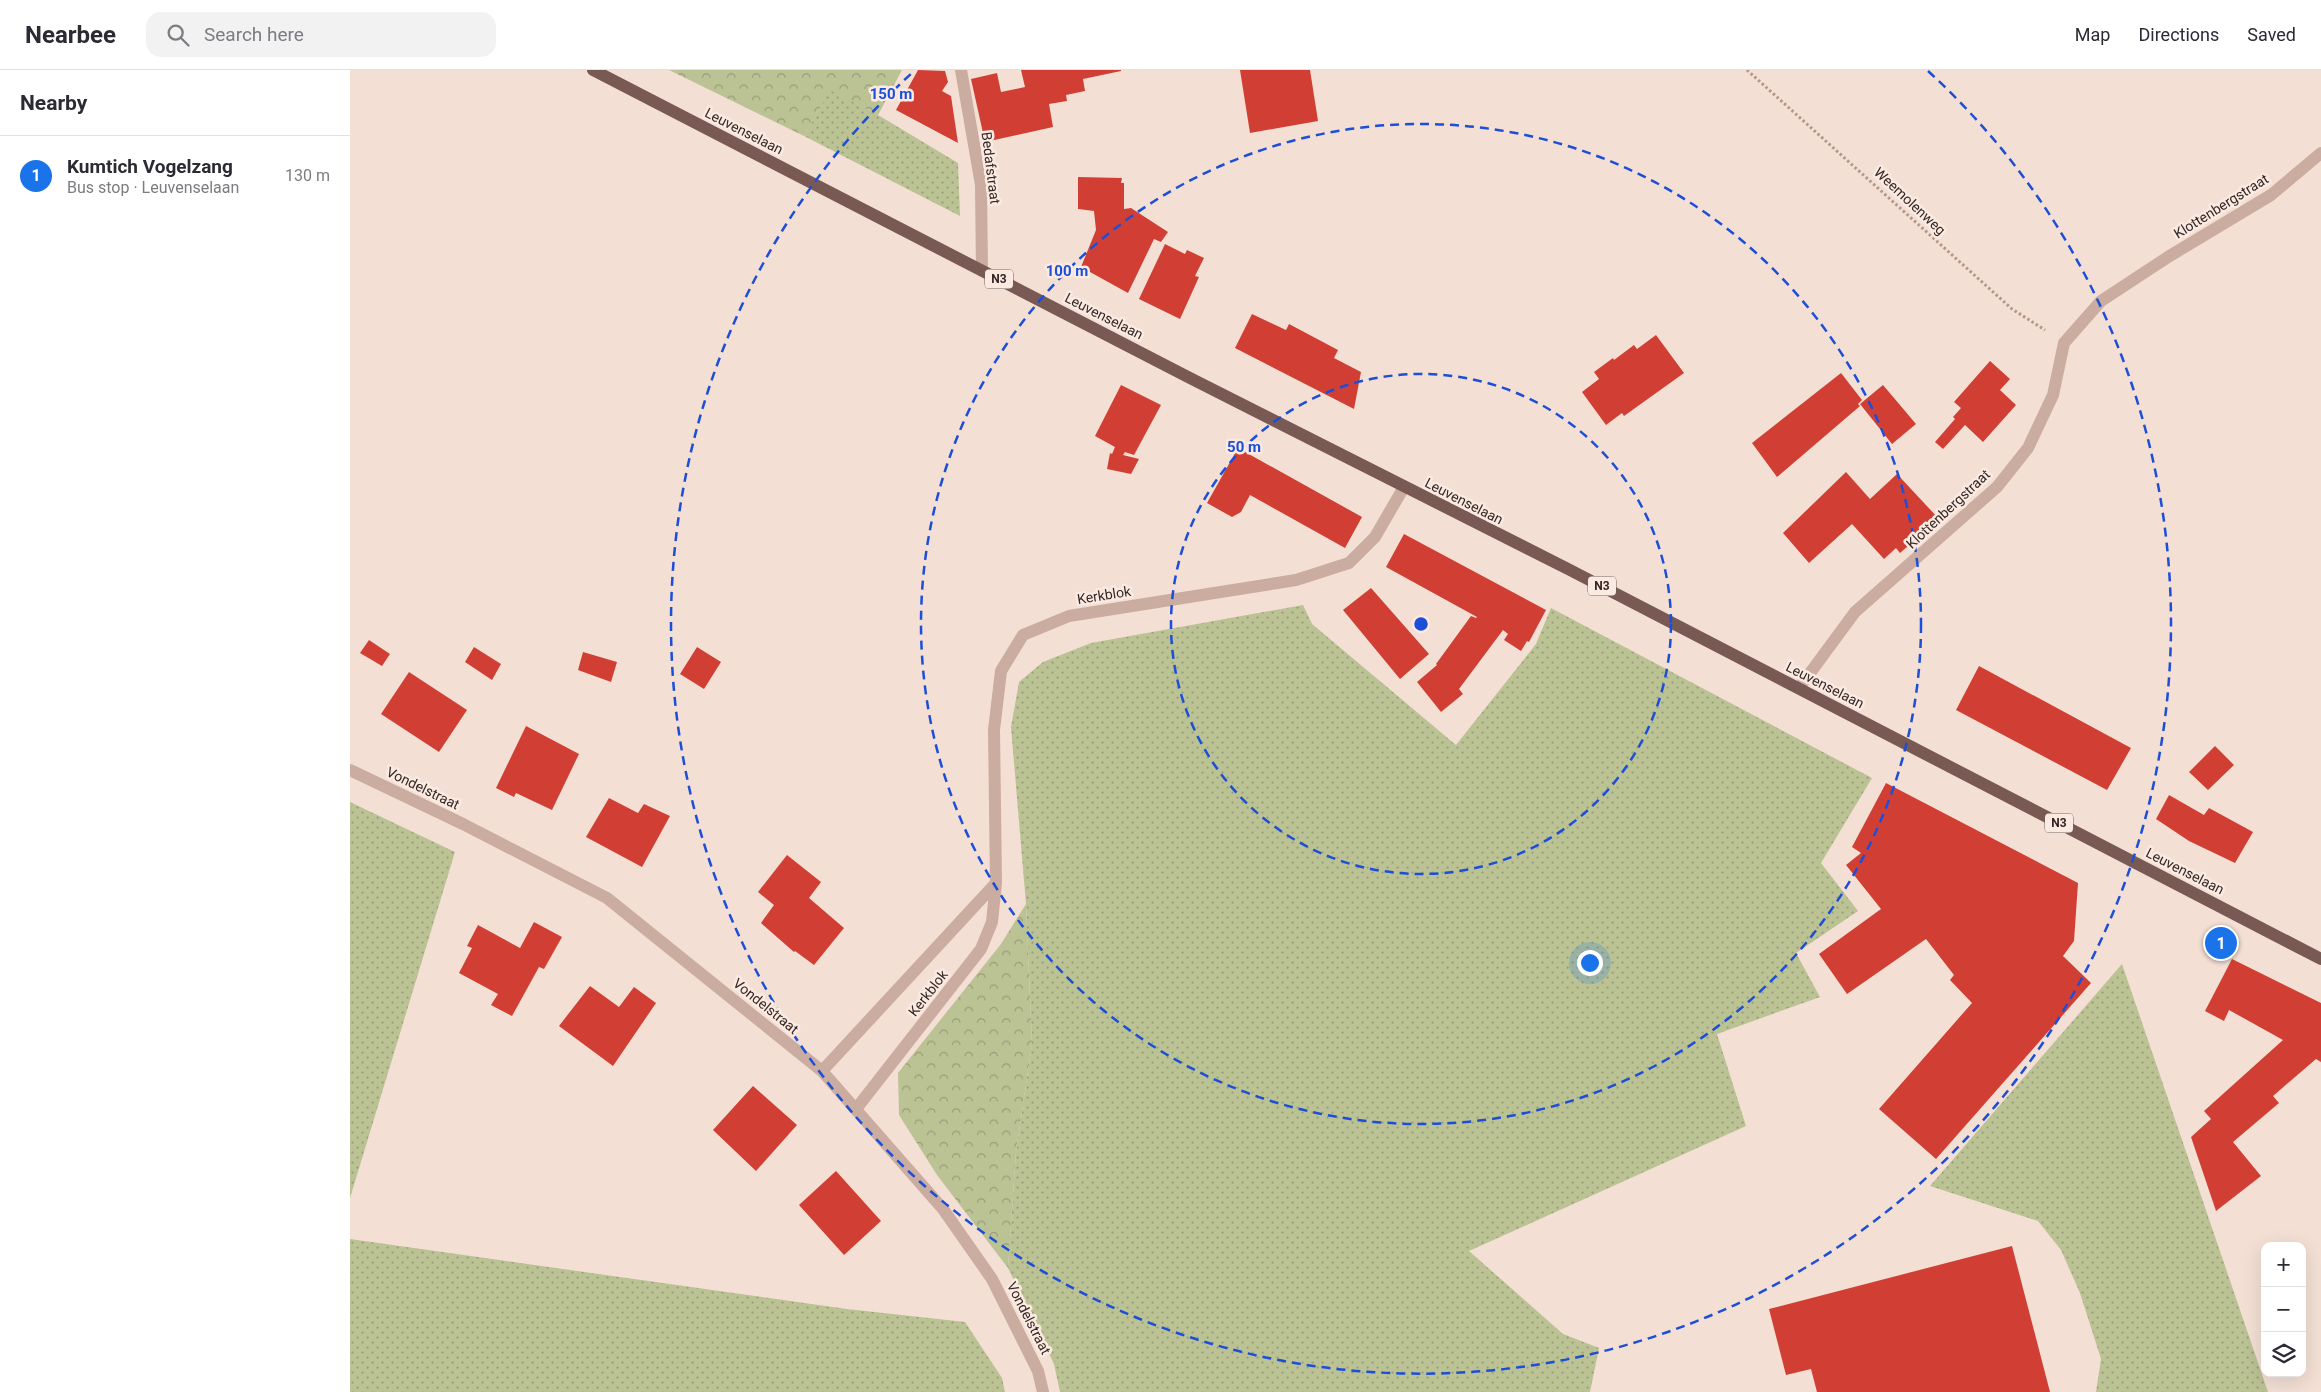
<!DOCTYPE html>
<meta charset="utf-8">
<style>
body{margin:0;font-family:Roboto,sans-serif;background:#f2f2f3;color:#2b2b33}
.controls{position:absolute;right:15px;bottom:15px;display:grid;overflow:hidden;border-radius:10px;box-shadow:0 5px 20px #0002}
.controls button{width:45px;height:45px;display:grid;place-items:center;padding:0;border:0;border-bottom:1px solid #e1e1e2;background:#fff;color:#2b2b33;font:25px sans-serif}
.you{position:absolute;left:1239px;top:892px;width:18px;height:18px;margin:-12px;border:4px solid #fff;border-radius:50%;background:#1a73e8;box-shadow:0 0 0 8px #1a73e833}
.badge{display:grid;place-items:center;width:32px;height:32px;border-radius:50%;background:#1a73e8;color:#fff;font-size:16px;font-weight:700}
.pin{position:absolute;translate:-50% -50%;border:2px solid #fff;box-shadow:0 1px 5px #0006}
.list{margin:0;padding:0;list-style:none}
h2{display:flex;justify-content:space-between;align-items:center;height:65px;margin:0;padding:0 20px;font-size:21px}
h2 small{font-size:16px;font-weight:400;color:#7c7c81}
.list li{display:grid;grid-template-columns:32px 1fr auto;gap:15px;align-items:center;box-sizing:border-box;height:80px;padding:0 20px;border-top:1px solid #e1e1e2}
.list b{display:block;font-size:19px;white-space:nowrap}
.list p{margin:0;font-size:16px;white-space:nowrap;color:#7c7c81}
.list em{font-size:16px;font-style:normal;color:#7c7c81}
.icon{flex:none;width:28px;height:28px;fill:none;stroke:currentColor;stroke-width:2;stroke-linecap:round;stroke-linejoin:round}
.map{position:relative;flex:none;width:1971px;height:1322px;overflow:hidden}
header{display:flex;align-items:center;gap:30px;box-sizing:border-box;height:70px;padding:0 25px;background:#fff;border-bottom:1px solid #e1e1e2}
header strong{font-size:24px}
nav{display:flex;gap:28px;margin-inline-start:auto;font-size:18px}
.search{width:350px;height:45px;background:#f2f2f3;display:flex;align-items:center;gap:12px;box-sizing:border-box;padding:0 18px;border-radius:15px;color:#7c7c81;font-size:19px}
main{display:flex}
aside{flex:1;background:#fff}
.map>svg:first-child{display:block}
</style>
<header>
<strong>Nearbee</strong>
<div class="search"><svg class="icon" aria-label="search" viewBox="0 0 24 24"><circle cx="10" cy="10" r="6"/><path d="M15 15l6 6"/></svg>Search here</div>
<nav><a>Map</a><a>Directions</a><a>Saved</a></nav>
</header>
<main>
<aside>
<h2>Nearby<small></small></h2>
<ul class="list">
<li><span class="badge">1</span><div><b>Kumtich Vogelzang</b><p>Bus stop · Leuvenselaan</p></div><em>130 m</em></li>
</ul>
</aside>
<div class="map">
<svg width="1971" height="1322" viewBox="0 0 1971 1322">
<defs>
<pattern id="grass-dots" width="8" height="8" patternUnits="userSpaceOnUse" patternTransform="scale(1.25)"><rect width="8" height="8" fill="#bbc294"/><path d="M2 2h.1M6 6h.1" fill="none" stroke="#999d79" stroke-width="1.8" stroke-linecap="round"/></pattern>
<pattern id="forest-crowns" width="20" height="18" patternUnits="userSpaceOnUse" patternTransform="scale(1.25)"><rect width="20" height="18" fill="#bbc294"/><path d="M2 6a3 3 0 1 1 6 0M12 15a3 3 0 1 1 6 0" fill="none" stroke="#999d79"/></pattern>
</defs>
<rect width="100%" height="100%" fill="#f3dfd4"/>
<path fill="url(#grass-dots)" d="M 480,19 L 528,45 L 608,93 L 610,146 L 454,66 Z
M 953,535 L 962,554 L 1106,675 L 1186,574 L 1201,538 L 1522,708 L 1471,793 L 1508,841 L 1446,883 L 1470,927 L 1367,964 L 1396,1056 L 1119,1181 L 1213,1264 L 1249,1278 L 1240,1322 L 710,1322 L 704,1294 L 658,1198 L 666,1082 L 682,974 L 676,834 L 661,657 L 669,612 L 693,592 L 741,573 Z
M 0,732 L 105,782 L 0,1128 Z
M 1772,894 L 1918,1322 L 1746,1322 L 1751,1289 L 1730,1223 L 1711,1180 L 1688,1151 L 1580,1116 Z
M 0,1169 L 497,1239 L 615,1252 L 652,1308 L 655,1322 L 0,1322 Z"/>
<path fill="url(#forest-crowns)" d="M 319,0 L 552,0 L 528,45 L 480,20 L 454,66 Z
M 676,834 L 682,974 L 666,1082 L 658,1198 L 587,1105 L 549,1045 L 548,1003 L 651,874 Z"/>
<path fill="#d13f34" d="M 568,0 L 595,1 L 598,12 L 592,21 L 601,26 L 608,73 L 546,40 Z
M 671,0 L 771,0 L 771,1 L 733,9 L 735,21 L 716,25 L 717,31 L 699,34 L 703,57 L 635,72 L 621,9 L 647,3 L 651,22 L 675,17 Z
M 890,0 L 960,0 L 968,51 L 900,63 Z
M 728,107 L 772,108 L 771,113 L 774,113 L 774,139 L 781,138 L 818,162 L 811,172 L 804,169 L 778,223 L 731,197 L 746,160 L 744,141 L 728,139 Z
M 815,174 L 835,184 L 837,180 L 854,188 L 845,206 L 849,207 L 830,249 L 789,229 Z
M 902,244 L 936,260 L 939,254 L 988,280 L 984,288 L 1011,302 L 1004,339 L 885,278 Z
M 1306,265 L 1334,303 L 1274,346 L 1272,343 L 1256,355 L 1232,322 L 1249,309 L 1244,302 L 1263,288 L 1264,290 L 1284,275 L 1287,279 Z
M 1640,291 L 1660,309 L 1650,320 L 1666,335 L 1633,372 L 1615,355 L 1593,379 L 1585,372 L 1605,349 L 1603,347 L 1611,338 L 1604,332 Z
M 1491,303 L 1512,330 L 1508,334 L 1510,336 L 1427,407 L 1402,373 Z
M 771,315 L 811,335 L 784,385 L 775,382 L 773,385 L 789,389 L 781,404 L 757,399 L 760,383 L 762,384 L 765,377 L 745,366 Z
M 1533,315 L 1566,354 L 1542,374 L 1510,334 Z
M 888,378 L 1012,447 L 995,478 L 900,425 L 891,442 L 882,447 L 857,433 Z
M 1496,402 L 1520,429 L 1547,404 L 1589,449 L 1550,483 L 1546,478 L 1534,489 L 1502,454 L 1459,493 L 1433,463 Z
M 1054,464 L 1196,540 L 1179,572 L 1177,571 L 1171,581 L 1154,570 L 1158,564 L 1153,560 L 1109,619 L 1113,624 L 1091,642 L 1067,612 L 1087,595 L 1086,594 L 1121,546 L 1126,548 L 1127,547 L 1036,497 Z
M 1021,518 L 1079,584 L 1050,609 L 993,540 Z
M 19,570 L 40,584 L 32,596 L 10,583 Z
M 124,577 L 151,594 L 142,610 L 115,592 Z
M 347,577 L 371,592 L 354,619 L 330,604 Z
M 233,582 L 267,592 L 261,612 L 228,600 Z
M 1629,596 L 1781,678 L 1757,720 L 1606,640 Z
M 59,602 L 117,640 L 89,682 L 31,644 Z
M 176,656 L 229,684 L 202,740 L 166,723 L 164,727 L 146,718 Z
M 1865,676 L 1884,695 L 1858,720 L 1839,702 Z
M 1536,713 L 1728,813 L 1724,871 L 1713,886 L 1741,913 L 1586,1089 L 1529,1039 L 1622,933 L 1600,910 L 1604,905 L 1576,869 L 1497,924 L 1469,884 L 1531,839 L 1496,795 L 1511,783 L 1502,777 Z
M 1819,725 L 1854,745 L 1859,738 L 1903,762 L 1885,793 L 1839,771 L 1806,749 Z
M 259,728 L 288,743 L 294,734 L 320,746 L 292,797 L 236,767 Z
M 437,785 L 471,812 L 459,828 L 494,858 L 464,895 L 445,881 L 444,882 L 411,853 L 424,835 L 408,822 Z
M 184,852 L 212,867 L 194,899 L 189,897 L 162,946 L 141,935 L 148,924 L 109,903 L 122,878 L 117,876 L 128,855 L 170,878 Z
M 1882,889 L 1971,933 L 1971,992 L 1966,989 L 1923,1026 L 1929,1033 L 1883,1072 L 1911,1106 L 1866,1141 L 1841,1067 L 1861,1049 L 1854,1041 L 1933,970 L 1879,940 L 1874,951 L 1855,941 Z
M 240,916 L 269,937 L 284,917 L 306,933 L 263,996 L 209,956 Z
M 403,1016 L 447,1055 L 406,1101 L 363,1060 Z
M 486,1101 L 531,1151 L 494,1185 L 449,1135 Z
M 1662,1176 L 1700,1322 L 1467,1322 L 1461,1299 L 1436,1305 L 1419,1239 Z"/>
<g fill="none" stroke-linecap="round" stroke-linejoin="round">
<path stroke="#b7968a" stroke-width="3" stroke-dasharray="2.5 2.5" stroke-linecap="butt" d="M 1397,0 L 1662,239 L 1695,260"/>
<path stroke="#cbaca0" stroke-width="12" d="M 611,0 L 631,115 L 632,200
M 1449,618 L 1505,542 L 1647,417 L 1678,378 L 1703,325 L 1714,273 L 1751,231 L 1818,187 L 1921,125 L 1971,83
M 0,700 L 113,754 L 257,828 L 472,1001 L 593,1139 L 642,1209 L 688,1301 L 693,1322
M 472,1001 L 646,813
M 506,1039 L 631,879 L 642,852 L 646,813 L 644,660 L 651,601 L 673,565 L 719,546 L 946,510 L 999,493 L 1025,467 L 1054,417"/>
<path stroke="#785953" stroke-width="12" d="M 243,0 L 838,307 L 1220,500 L 1971,889"/>
</g>
<g fill="none" stroke="#1d4ed8" stroke-width="2.5" stroke-dasharray="9 6">
<circle cx="1071" cy="554" r="250"/>
<circle cx="1071" cy="554" r="500"/>
<path d="M1578 1A750 750 0 1 1 564 1"/>
</g>
<g text-anchor="middle" stroke-width="5" stroke-linejoin="round" paint-order="stroke">
<g fill="#faeae1" stroke="#6f615d" stroke-width="1">
<rect x="635" y="199.5" width="28" height="19" rx="4"/>
<rect x="1238" y="506.5" width="28" height="19" rx="4"/>
<rect x="1695" y="743.5" width="28" height="19" rx="4"/>
</g>
<g font-size="12" font-weight="bold" fill="#342624">
<text x="649" y="213">N3</text>
<text x="1252" y="520">N3</text>
<text x="1709" y="757">N3</text>
</g>
<g font-size="14" fill="#342624" stroke="#faeae1">
<text transform="translate(394 61) rotate(27)" y="5">Leuvenselaan</text>
<text transform="translate(641 98) rotate(83)" y="5">Bedafstraat</text>
<text transform="translate(1560 131) rotate(43)" y="5">Weemolenweg</text>
<text transform="translate(1871 136) rotate(-32)" y="5">Klottenbergstraat</text>
<text transform="translate(754 246) rotate(27)" y="5">Leuvenselaan</text>
<text transform="translate(1114 431) rotate(27)" y="5">Leuvenselaan</text>
<text transform="translate(1598 439) rotate(-43)" y="5">Klottenbergstraat</text>
<text transform="translate(754 525) rotate(-9)" y="5">Kerkblok</text>
<text transform="translate(1475 615) rotate(27)" y="5">Leuvenselaan</text>
<text transform="translate(73 718) rotate(26)" y="5">Vondelstraat</text>
<text transform="translate(1835 801) rotate(27)" y="5">Leuvenselaan</text>
<text transform="translate(578 923) rotate(-52)" y="5">Kerkblok</text>
<text transform="translate(416 936) rotate(39)" y="5">Vondelstraat</text>
<text transform="translate(679 1248) rotate(63)" y="5">Vondelstraat</text>
</g>
</g>
<circle cx="1071" cy="554" r="8" fill="#1d4ed8" stroke="#faeae1" stroke-width="2.5"/>
<g font-size="15" text-anchor="middle" font-weight="bold" fill="#1d4ed8" stroke="#faeae1" stroke-width="5" stroke-linejoin="round" paint-order="stroke">
<text x="541" y="29">150 m</text>
<text x="717" y="206">100 m</text>
<text x="894" y="382">50 m</text>
</g>
</svg>
<div class="controls">
<button>+</button>
<button>−</button>
<button><svg class="icon" aria-label="layers" viewBox="0 0 24 24"><path d="M12 4l9 5-9 5-9-5zM3 14l9 5 9-5"/></svg></button>
</div>
<div class="you"></div>
<div class="pin badge" style="left:1871px;top:873px">1</div>
</div>
</main>
